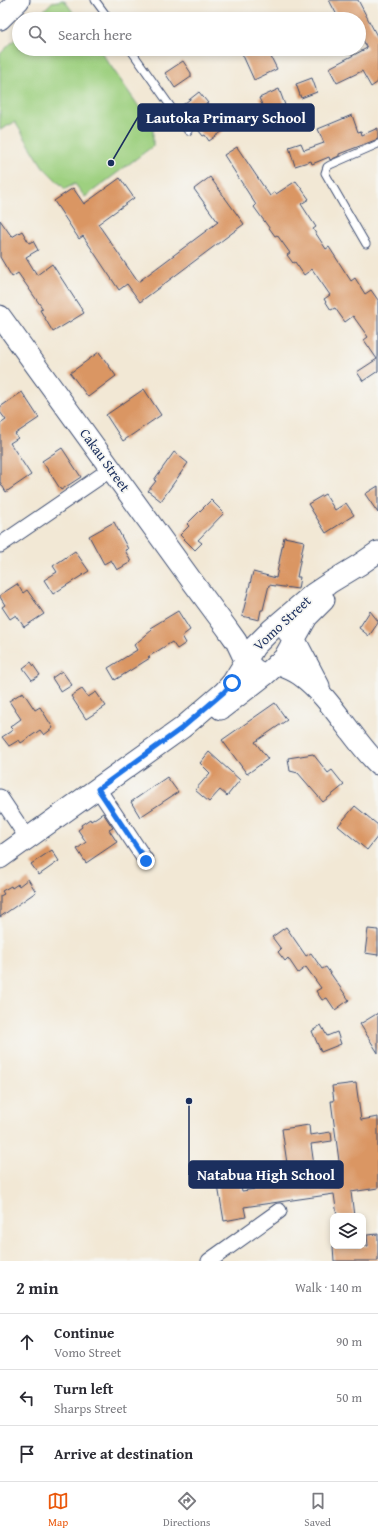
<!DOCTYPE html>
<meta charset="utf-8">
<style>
body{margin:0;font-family:"Gentium Book Plus",serif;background:#f7f7f7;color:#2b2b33}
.controls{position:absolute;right:12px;bottom:12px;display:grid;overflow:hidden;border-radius:8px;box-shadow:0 2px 6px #0003}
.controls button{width:36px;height:36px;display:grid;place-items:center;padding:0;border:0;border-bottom:1px solid #e1e1e2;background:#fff;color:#2b2b33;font:20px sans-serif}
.stop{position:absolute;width:12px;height:12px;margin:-9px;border:3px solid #1a73e8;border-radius:50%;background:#fff}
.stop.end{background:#1a73e8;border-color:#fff;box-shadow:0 1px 4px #0008}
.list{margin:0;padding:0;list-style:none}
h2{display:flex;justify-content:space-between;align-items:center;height:52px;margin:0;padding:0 16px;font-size:17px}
h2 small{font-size:13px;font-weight:400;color:#7c7c81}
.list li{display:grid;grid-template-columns:26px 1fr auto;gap:12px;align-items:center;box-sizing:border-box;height:56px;padding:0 16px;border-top:1px solid #e1e1e2}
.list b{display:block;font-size:15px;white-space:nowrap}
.list p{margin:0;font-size:13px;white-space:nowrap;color:#7c7c81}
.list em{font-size:13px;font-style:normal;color:#7c7c81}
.icon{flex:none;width:22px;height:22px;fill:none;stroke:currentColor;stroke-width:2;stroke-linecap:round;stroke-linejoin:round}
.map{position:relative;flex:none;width:378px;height:1261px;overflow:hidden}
.search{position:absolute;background:#fff;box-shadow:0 2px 6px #0003;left:12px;right:12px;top:12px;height:44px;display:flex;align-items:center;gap:10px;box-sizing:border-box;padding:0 14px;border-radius:22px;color:#7c7c81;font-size:15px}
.sheet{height:220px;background:#fff}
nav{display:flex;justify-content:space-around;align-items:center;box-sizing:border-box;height:56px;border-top:1px solid #e1e1e2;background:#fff;font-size:11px;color:#7c7c81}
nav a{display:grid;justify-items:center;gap:2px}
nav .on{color:#ea580c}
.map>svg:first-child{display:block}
</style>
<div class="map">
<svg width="378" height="1261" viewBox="0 0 378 1261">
<rect width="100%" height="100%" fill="#f6f6f2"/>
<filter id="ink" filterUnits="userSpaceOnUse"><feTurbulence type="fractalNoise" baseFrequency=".025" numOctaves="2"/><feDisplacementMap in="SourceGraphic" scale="8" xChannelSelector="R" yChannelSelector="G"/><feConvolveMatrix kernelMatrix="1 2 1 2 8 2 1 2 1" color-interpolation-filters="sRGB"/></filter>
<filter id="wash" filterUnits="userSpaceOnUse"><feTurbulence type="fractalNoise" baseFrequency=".012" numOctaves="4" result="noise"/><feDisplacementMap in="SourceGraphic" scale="16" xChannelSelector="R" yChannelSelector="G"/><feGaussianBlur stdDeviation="0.9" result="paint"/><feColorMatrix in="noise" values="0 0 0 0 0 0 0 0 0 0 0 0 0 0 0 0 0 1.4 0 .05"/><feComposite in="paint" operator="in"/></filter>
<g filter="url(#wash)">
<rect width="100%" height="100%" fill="#f2e8d5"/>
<path fill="#9ed080" stroke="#5c806f" d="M 64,0 L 78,19 L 35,19 L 52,2 Z
M 19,35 L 19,49 L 99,49 L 153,127 L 153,146 L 85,197 L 75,184 L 65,189 L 43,167 L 15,122 L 0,130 L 0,54 Z"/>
<g id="blocks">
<path fill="#da9663" d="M 329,0 L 358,0 L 378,38 L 378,82 L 371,87 L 362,71 L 337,83 L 329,68 L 367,48 L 359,32 L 359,19 L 339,19 Z
M 240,49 L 267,49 L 277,69 L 254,80 Z
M 183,61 L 191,73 L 191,77 L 175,88 L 165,73 Z
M 312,78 L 317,92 L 301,98 L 296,84 Z
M 279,89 L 285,105 L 266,113 L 259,98 Z
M 199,92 L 208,103 L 195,110 L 201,123 L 217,116 L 226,129 L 209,141 L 205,135 L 203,136 L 180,107 Z
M 352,115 L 358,132 L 361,131 L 362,135 L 378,128 L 378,139 L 339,154 L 339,156 L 330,160 L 329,157 L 312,164 L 311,161 L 295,166 L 289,147 L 301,143 L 304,150 L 324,143 L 318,129 Z
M 237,147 L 270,196 L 275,192 L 276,194 L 296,181 L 309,199 L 301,204 L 316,227 L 313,229 L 326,249 L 329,247 L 351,281 L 355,278 L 365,294 L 371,290 L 378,300 L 378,371 L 363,381 L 357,372 L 377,359 L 364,340 L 368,337 L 353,316 L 345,322 L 335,308 L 331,310 L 324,299 L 330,295 L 312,269 L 304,275 L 295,262 L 293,263 L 287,255 L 290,253 L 277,235 L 275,236 L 254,207 L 256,205 L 224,155 Z
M 210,177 L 244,224 L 140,302 L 127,284 L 119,290 L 83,236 L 79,239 L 54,201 L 73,188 L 84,204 L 120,178 L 134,198 L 98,224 L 138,282 L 218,222 L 194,189 Z
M 0,220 L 12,237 L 22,231 L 29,243 L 33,241 L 38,250 L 26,257 L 37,275 L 52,264 L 84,313 L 53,332 L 40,310 L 43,309 L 18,273 L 12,277 L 0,257 Z
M 99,352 L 116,376 L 88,397 L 70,373 Z
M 144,389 L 161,415 L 123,441 L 106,415 Z
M 22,392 L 39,418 L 15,434 L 18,438 L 10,443 L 31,475 L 6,492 L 0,482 L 0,424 L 6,420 L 0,412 L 0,407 Z
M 62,448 L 81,477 L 61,490 L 42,461 Z
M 174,452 L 188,463 L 161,501 L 148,491 L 156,481 L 154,480 Z
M 378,486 L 378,513 L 365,494 Z
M 325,494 L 335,510 L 346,503 L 354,515 L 326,533 L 308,504 Z
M 211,500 L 224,513 L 198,540 L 202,543 L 195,550 L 180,535 L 189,526 L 187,524 Z
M 114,522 L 128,549 L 125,550 L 131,562 L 117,570 L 111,560 L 104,564 L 89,536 Z
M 284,537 L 304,541 L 297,577 L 300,577 L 298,589 L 269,585 L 263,610 L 261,610 L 259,620 L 242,616 L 253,572 L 276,578 Z
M 75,551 L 89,571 L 53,594 L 44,580 L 57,572 L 53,566 Z
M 17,584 L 23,593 L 27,590 L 44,614 L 24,627 L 16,615 L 10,619 L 2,607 L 5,605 L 0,597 L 0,595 Z
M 178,611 L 190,630 L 182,636 L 186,643 L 177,649 L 172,642 L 148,657 L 150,658 L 115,680 L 108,668 L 137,650 L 134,645 L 152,630 L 150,628 Z
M 370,611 L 378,621 L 378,623 L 369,636 L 359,628 Z
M 31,662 L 40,675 L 32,680 L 23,668 Z
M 62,671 L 72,685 L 61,692 L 52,678 Z
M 82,689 L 88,697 L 96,692 L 106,706 L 86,719 L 71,696 Z
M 23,692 L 35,710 L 40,707 L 53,728 L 44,735 L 40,730 L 21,743 L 19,740 L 9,746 L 2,737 L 13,730 L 10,727 L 21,719 L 9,701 Z
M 275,703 L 287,720 L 255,742 L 268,759 L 247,774 L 222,740 Z
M 209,752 L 240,780 L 227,796 L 220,790 L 209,802 L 195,790 L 210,773 L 200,763 Z
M 313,754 L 328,773 L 332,770 L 344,785 L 323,802 L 298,773 L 290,771 L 288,758 Z
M 167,777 L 178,792 L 140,817 L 131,802 Z
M 355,806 L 378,825 L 378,836 L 367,850 L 338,826 Z
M 103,813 L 113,828 L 109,830 L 117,842 L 86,863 L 77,849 L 86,842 L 78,830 L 82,827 L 81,825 L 90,819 L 91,821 Z
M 52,850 L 59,861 L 39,875 L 31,864 Z
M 28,879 L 36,892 L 0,917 L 0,896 L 4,894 L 2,891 L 11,886 L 12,888 L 18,884 L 19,886 Z
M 286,927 L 306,956 L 311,953 L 322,969 L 326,967 L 349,1000 L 335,1010 L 327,998 L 322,1000 L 316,991 L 321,988 L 306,967 L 298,973 L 288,958 L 285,961 L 278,952 L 281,949 L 272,937 Z
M 368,929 L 378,930 L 378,955 L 365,953 Z
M 378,1013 L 378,1053 L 360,1024 Z
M 321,1025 L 327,1036 L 337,1032 L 341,1044 L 321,1052 L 312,1031 Z
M 356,1083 L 361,1120 L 378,1117 L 378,1188 L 351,1192 L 354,1216 L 337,1216 L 334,1194 L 244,1207 L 246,1217 L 224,1221 L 216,1174 L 238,1171 L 242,1191 L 290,1184 L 282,1129 L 309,1125 L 310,1135 L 331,1132 L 332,1141 L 311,1144 L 316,1180 L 341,1176 L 331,1101 L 334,1101 L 332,1086 Z
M 378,1234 L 378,1261 L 334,1261 L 333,1246 L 368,1246 L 367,1235 Z"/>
</g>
</g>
<g filter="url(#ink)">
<use href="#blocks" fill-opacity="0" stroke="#3b4b70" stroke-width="1"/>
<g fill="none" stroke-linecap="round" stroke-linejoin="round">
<defs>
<path id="service" d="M 95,0 L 109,19
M 130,49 L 188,131
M 366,244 L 325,173 L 327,167 L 330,165 L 378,144"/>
<path id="minor" d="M 0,545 L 111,469
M 98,789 L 146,861
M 0,797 L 28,839
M 209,1261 L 279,1211"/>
<path id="secondary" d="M 0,19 L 19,0
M 0,316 L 192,581 L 226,627 L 236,641 L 245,660 L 255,670 L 265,675
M 288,632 L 295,640 L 319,686
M 277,664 C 285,667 293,670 300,675 C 331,697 351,738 378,764
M 221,709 L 265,675 L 284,658 L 307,617 L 324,600
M 0,858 L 182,728 L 224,692 L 232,683 L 255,646 L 272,629 L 313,594 L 331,582 L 359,565 L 378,552"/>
</defs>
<use href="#service" stroke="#3b4b70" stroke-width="9"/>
<use href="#minor" stroke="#3b4b70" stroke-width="17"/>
<use href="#secondary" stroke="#3b4b70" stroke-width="23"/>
<use href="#service" stroke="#fff" stroke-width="7"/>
<use href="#minor" stroke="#fff" stroke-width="15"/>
<use href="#secondary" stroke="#fff" stroke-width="21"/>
</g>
</g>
<g fill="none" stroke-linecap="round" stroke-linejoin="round" filter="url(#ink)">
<path stroke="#1a73e8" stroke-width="5" d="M 146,861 L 98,789 L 182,728 L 224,692 L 232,683"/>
</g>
<g text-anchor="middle" stroke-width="3.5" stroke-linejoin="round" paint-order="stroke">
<g font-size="14" fill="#1b2f5e" stroke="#f6f6f2">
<text transform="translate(105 460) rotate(54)" y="5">Cakau Street</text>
<text transform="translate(282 623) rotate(-43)" y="5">Vomo Street</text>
</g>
</g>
<path fill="none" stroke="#1b2f5e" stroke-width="1.5" d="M111 163L138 117M189 1101L189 1175"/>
<g fill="#1b2f5e" stroke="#f6f6f2" stroke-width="1.5">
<circle cx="111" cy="163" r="4"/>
<circle cx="189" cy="1101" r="4"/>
</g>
<g fill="#1b2f5e" stroke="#1b2f5e" stroke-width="1.5">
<rect x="138" y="104" width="176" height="27" rx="4"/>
<rect x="189" y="1161" width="154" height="27" rx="4"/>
</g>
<g font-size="15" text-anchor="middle" font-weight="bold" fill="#fff">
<text x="226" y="123">Lautoka Primary School</text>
<text x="266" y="1180">Natabua High School</text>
</g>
</svg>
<div class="controls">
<button><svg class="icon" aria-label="layers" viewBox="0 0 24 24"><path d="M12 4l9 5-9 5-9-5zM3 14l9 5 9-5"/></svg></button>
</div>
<div class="stop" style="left:232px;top:683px"></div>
<div class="stop end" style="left:146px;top:861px"></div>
<div class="search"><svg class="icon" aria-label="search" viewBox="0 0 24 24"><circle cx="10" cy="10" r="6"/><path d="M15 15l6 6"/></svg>Search here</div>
</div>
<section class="sheet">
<h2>2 min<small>Walk · 140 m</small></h2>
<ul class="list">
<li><svg class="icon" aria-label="ahead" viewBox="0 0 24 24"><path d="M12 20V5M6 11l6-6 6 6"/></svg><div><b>Continue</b><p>Vomo Street</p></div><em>90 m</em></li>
<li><svg class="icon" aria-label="left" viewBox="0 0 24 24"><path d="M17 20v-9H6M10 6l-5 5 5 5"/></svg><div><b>Turn left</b><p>Sharps Street</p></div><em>50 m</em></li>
<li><svg class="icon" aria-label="arrive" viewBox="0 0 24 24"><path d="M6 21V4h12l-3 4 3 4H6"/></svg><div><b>Arrive at destination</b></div></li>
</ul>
</section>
<nav>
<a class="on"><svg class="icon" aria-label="map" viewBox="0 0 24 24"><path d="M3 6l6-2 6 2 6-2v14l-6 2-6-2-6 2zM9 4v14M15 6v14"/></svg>Map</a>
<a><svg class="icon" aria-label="directions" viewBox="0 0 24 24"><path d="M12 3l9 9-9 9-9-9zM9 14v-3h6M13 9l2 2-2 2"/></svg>Directions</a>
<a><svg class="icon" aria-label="saved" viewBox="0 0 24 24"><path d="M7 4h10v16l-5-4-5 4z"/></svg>Saved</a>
</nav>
